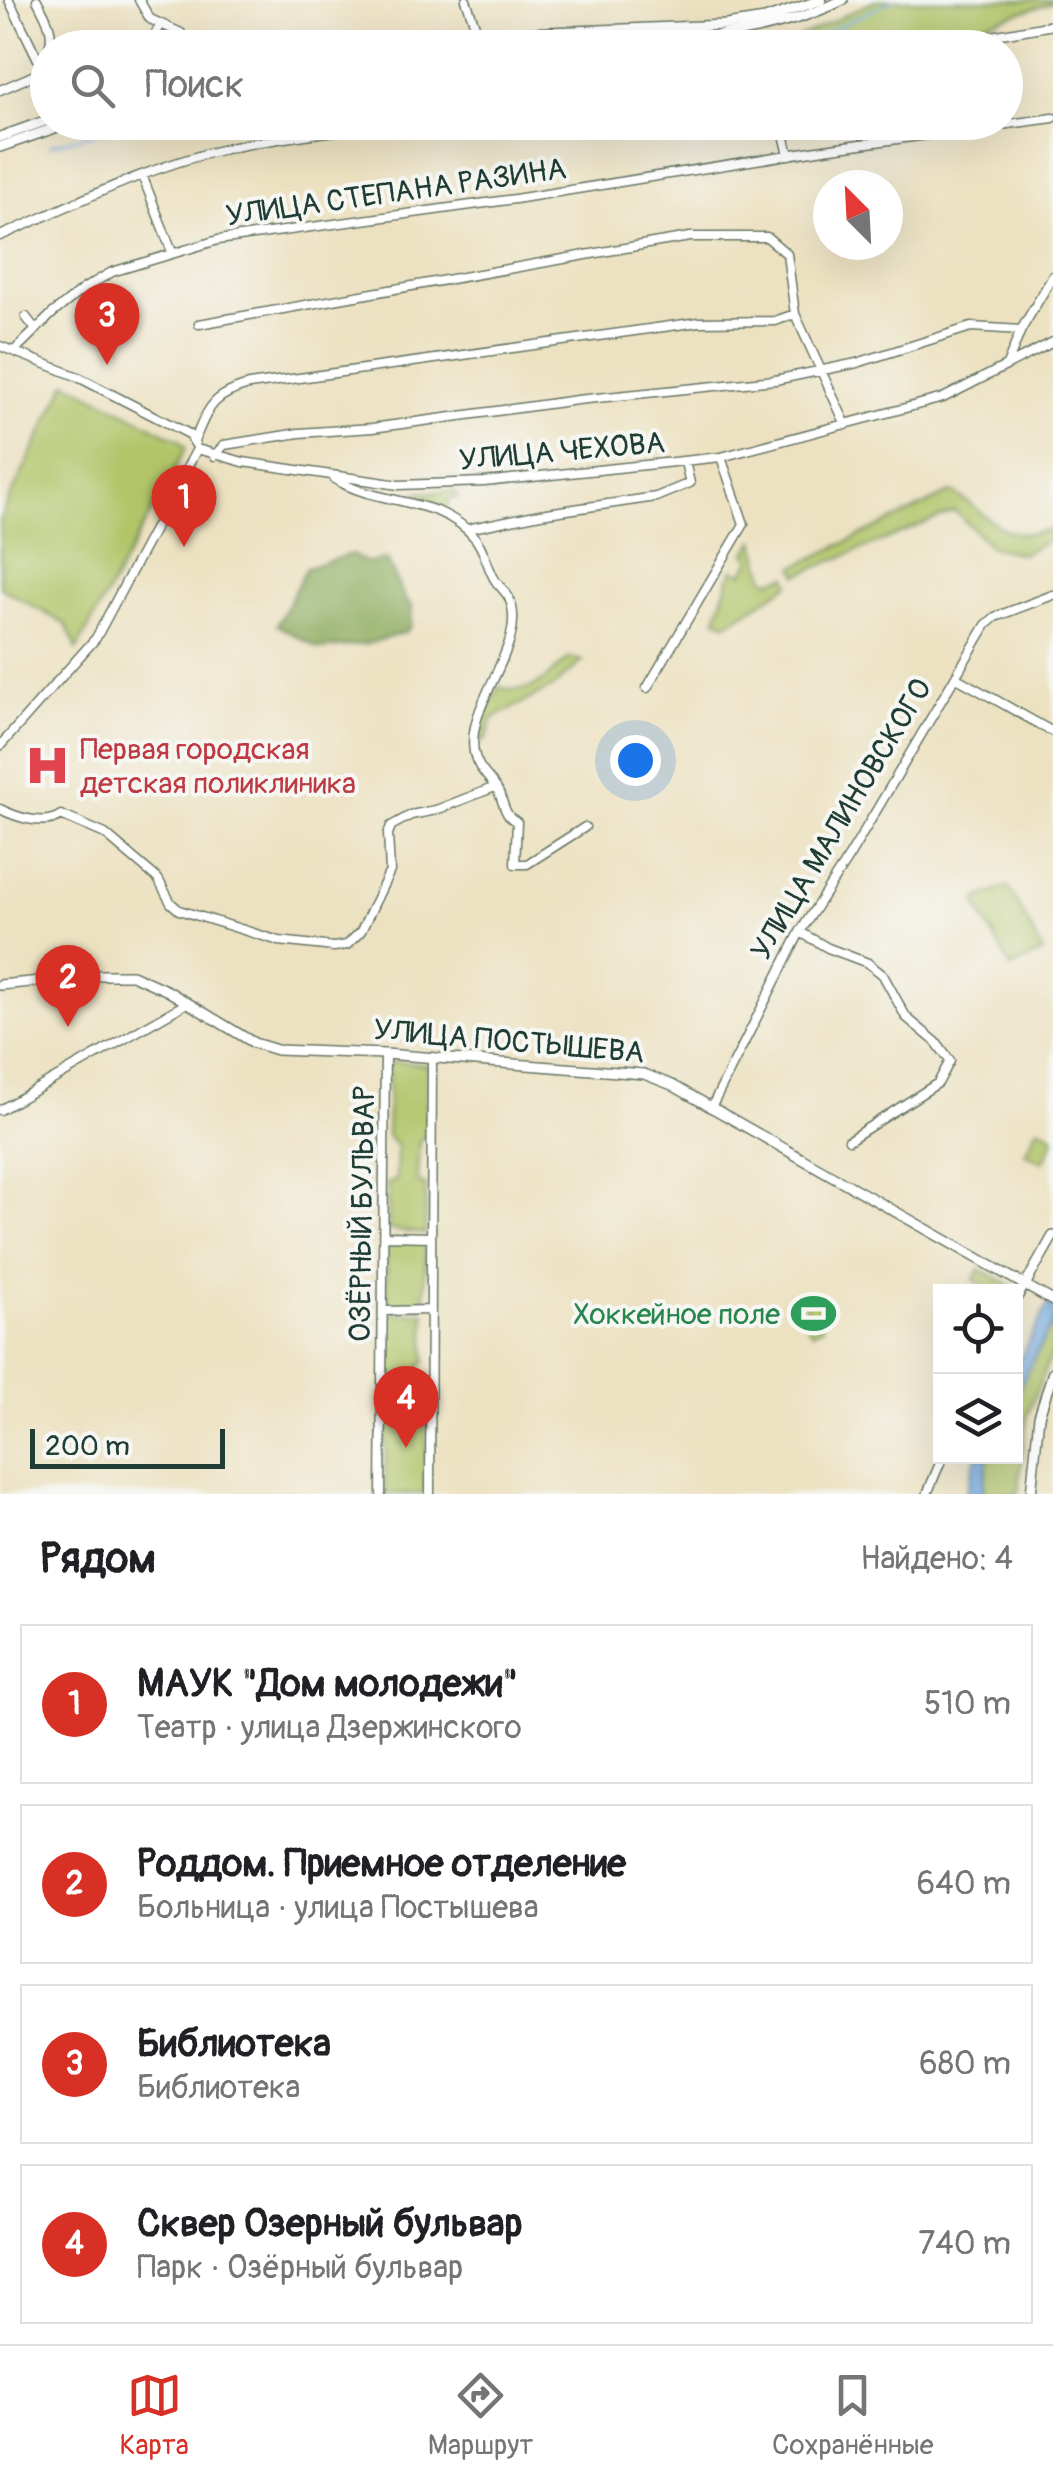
<!DOCTYPE html>
<html lang="ru">
<meta charset="utf-8">
<style>
body{margin:0;font-family:Pangolin,sans-serif;background:#f2f2f2;color:#202124}
.controls{position:absolute;right:30px;bottom:30px;display:grid;overflow:hidden;border-radius:0px;box-shadow:0 10px 40px #0002}
.controls button{width:90px;height:90px;display:grid;place-items:center;padding:0;border:0;border-bottom:2px solid #e0e0e0;background:#fff;color:#202124;font:50px sans-serif}
.compass{position:absolute;left:813px;top:170px;width:90px;height:90px;border-radius:50%;background:#fff;box-shadow:0 10px 40px #0002;rotate:336deg}
.scale{position:absolute;left:30px;bottom:25px;width:195px;box-sizing:border-box;padding-left:10px;border:5px solid #1f3d34;border-top:0;font-size:28px;line-height:35px;white-space:nowrap;color:#1f3d34;-webkit-text-stroke:8px #f6f6f2;paint-order:stroke}
.you{position:absolute;left:635px;top:760px;width:35px;height:35px;margin:-25px;border:8px solid #fff;border-radius:50%;background:#1a73e8;box-shadow:0 0 0 15px #1a73e833}
.badge{display:grid;place-items:center;width:65px;height:65px;border-radius:50%;background:#d93025;color:#fff;font-size:32px;font-weight:700}
.pin{position:absolute;translate:-50% -82px;filter:drop-shadow(0 2px 5px #0008)}
.pin::after{content:'';position:absolute;top:52px;width:35px;height:30px;background:inherit;clip-path:polygon(0 0,100% 0,50% 100%)}
.list{margin:0;padding:0;list-style:none}
h2{display:flex;justify-content:space-between;align-items:center;height:130px;margin:0;padding:0 40px;font-size:42px}
h2 small{font-size:32px;font-weight:400;color:#757577}
.list li{display:grid;grid-template-columns:65px 1fr auto;gap:30px;align-items:center;box-sizing:border-box;height:160px;margin:0 20px 20px;padding:0 20px;border:2px solid #e0e0e0;border-radius:0px}
.list b{display:block;font-size:38px;white-space:nowrap}
.list p{margin:0;font-size:32px;white-space:nowrap;color:#757577}
.list em{font-size:32px;font-style:normal;color:#757577}
.icon{flex:none;width:55px;height:55px;fill:none;stroke:currentColor;stroke-width:2;stroke-linecap:round;stroke-linejoin:round}
.map{position:relative;flex:none;width:1053px;height:1494px;overflow:hidden}
.search{position:absolute;background:#fff;box-shadow:0 10px 40px #0002;left:30px;right:30px;top:30px;height:110px;display:flex;align-items:center;gap:25px;box-sizing:border-box;padding:0 35px;border-radius:55px;color:#757577;font-size:38px}
.sheet{height:850px;background:#fff}
nav{display:flex;justify-content:space-around;align-items:center;box-sizing:border-box;height:140px;border-top:2px solid #e0e0e0;background:#fff;font-size:28px;color:#757577}
nav a{display:grid;justify-items:center;gap:5px}
nav .on{color:#d93025}
.map>svg:first-child{display:block}
</style>
<div class="map">
<svg width="1053" height="1494" viewBox="0 0 1053 1494">
<rect width="100%" height="100%" fill="#f6f6f2"/>
<filter id="ink" filterUnits="userSpaceOnUse"><feTurbulence type="fractalNoise" baseFrequency=".01" numOctaves="2"/><feDisplacementMap in="SourceGraphic" scale="20" xChannelSelector="R" yChannelSelector="G"/><feConvolveMatrix kernelMatrix="1 2 1 2 8 2 1 2 1" color-interpolation-filters="sRGB"/></filter>
<filter id="wash" filterUnits="userSpaceOnUse"><feTurbulence type="fractalNoise" baseFrequency=".0048" numOctaves="4" result="noise"/><feDisplacementMap in="SourceGraphic" scale="40" xChannelSelector="R" yChannelSelector="G"/><feGaussianBlur stdDeviation="2.25" result="paint"/><feColorMatrix in="noise" values="0 0 0 0 0 0 0 0 0 0 0 0 0 0 0 0 0 1.4 0 .05"/><feComposite in="paint" operator="in"/></filter>
<g filter="url(#wash)">
<rect width="100%" height="100%" fill="#ece1c0"/>
<path fill="#b1c468" stroke="#68804e" stroke-width="2.5" d="M 876,0 L 1053,0 L 1053,2 L 980,25 L 873,47 L 788,47 L 799,38 Z
M 67,382 L 179,440 L 186,448 L 77,649 L 66,625 L 0,587 L 0,518 Z
M 455,491 L 458,497 L 449,500 L 446,512 L 429,505 L 416,493 Z
M 952,492 C 994,516 998,545 1053,529 L 1053,538 L 1022,554 L 991,547 L 955,511 L 798,575 L 794,567 Z
M 755,541 L 765,578 L 770,581 L 787,576 L 790,584 L 727,624 L 716,619 L 730,576 L 733,570 L 743,573 L 751,560 L 746,553 Z
M 569,658 L 583,661 L 553,687 L 492,719 L 486,740 L 478,743 L 482,721 L 499,687 C 533,697 545,679 569,658 Z
M 1008,886 L 1043,952 L 1011,968 L 977,906 L 978,899 Z
M 394,1061 L 427,1065 L 426,1135 L 419,1141 L 417,1181 L 426,1186 L 425,1234 L 389,1230 L 387,1184 L 396,1180 L 397,1146 L 387,1136 L 389,1064 Z
M 1038,1127 L 1053,1135 L 1053,1143 L 1043,1162 L 1025,1153 Z
M 395,1239 L 425,1242 L 425,1301 L 420,1307 L 393,1306 L 387,1302 L 387,1245 Z
M 980,1269 L 1012,1287 L 1010,1291 L 988,1291 L 989,1288 L 974,1280 Z
M 814,1295 L 817,1298 L 822,1327 L 813,1332 L 809,1329 L 804,1300 Z
M 425,1313 L 426,1362 L 420,1366 L 419,1396 L 426,1402 L 426,1494 L 385,1494 L 387,1314 Z
M 1053,1322 L 1053,1350 L 1027,1415 L 1018,1494 L 983,1494 L 988,1457 L 1016,1456 L 1016,1393 Z"/>
<path fill="#8caa5c" stroke="#567448" stroke-width="2.5" d="M 351,554 L 368,563 L 387,559 L 405,599 L 412,606 L 411,625 L 406,632 L 367,644 L 319,649 L 277,625 L 306,568 Z"/>
<path fill="#73abe2" stroke="#49748b" stroke-width="2.5" d="M 1053,1295 L 1053,1322 L 1016,1393 L 1016,1366 Z
M 976,1457 L 988,1457 L 983,1494 L 966,1494 Z"/>
<g fill="none" stroke-linecap="round" stroke-linejoin="round">
<path stroke="#73abe2" stroke-width="2.5" d="M 794,48 L 893,0
M 50,145 L 135,122"/>
</g>
</g>
<g filter="url(#ink)">
<g fill="none" stroke-linecap="round" stroke-linejoin="round">
<defs>
<path id="minor" d="M 9,0 L 48,80
M 37,0 C 45,16 55,30 49,48
M 139,0 L 150,19 L 181,33 L 188,48
M 466,0 L 478,34
M 130,48 L 155,35 L 160,26
M 923,48 L 1053,25
M 0,90 L 46,70
M 781,122 L 789,155
M 142,175 L 172,252
M 0,236 C 72,205 145,168 221,150 C 279,136 337,132 396,122
M 26,317 L 36,330
M 199,324 L 653,243 L 690,237 L 767,237 L 787,254 L 795,314 L 846,425
M 0,346 L 76,376 L 189,434 L 195,444
M 14,351 L 53,313 L 83,289 L 112,272 L 218,240 L 515,199 L 824,149 L 1053,118
M 1007,365 L 1021,330 L 1053,276
M 194,441 C 209,408 210,396 249,385 L 699,322 L 775,321 L 795,314
M 197,449 L 243,462 L 399,485 L 484,482 L 721,457 L 943,398 L 1053,342
M 214,456 L 224,445 L 299,433 L 372,428 L 577,400 L 775,380 L 857,363 L 971,327 L 1021,330
M 335,479 C 377,506 440,495 475,538 C 485,550 487,567 495,580 C 499,586 506,592 509,598 C 530,644 465,703 474,752 C 477,770 490,777 498,791 C 505,804 503,815 517,822 L 515,864 L 527,864 L 585,827
M 467,529 L 540,514 L 656,497 L 690,483 L 685,462
M 955,677 L 1053,732
M 647,688 L 744,524 L 721,457
M 0,746 L 96,638 L 197,449
M 0,809 C 16,817 45,827 61,815 L 105,834 L 158,879 L 171,903 L 179,910 L 279,941 L 334,947 L 347,945 L 361,931 L 390,871 L 388,834 L 391,826 L 411,815 L 436,810 L 495,787
M 800,932 L 828,948 L 868,963 L 883,975 L 906,1017 L 936,1042 L 950,1061 L 938,1083 L 849,1140
M 711,1108 L 800,932 L 850,855 L 986,625 L 995,617 L 1053,595
M 0,1110 L 187,1003
M 384,1236 L 430,1237
M 1016,1300 L 1025,1285
M 384,1311 L 430,1310
M 381,1494 L 385,1054
M 430,1494 L 432,1057
M 927,1494 L 943,1456"/>
<path id="major" d="M 339,48 L 444,36 L 726,25 L 765,19 L 821,0
M 419,48 C 556,36 718,61 843,0
M 0,137 L 48,120
M 0,147 L 72,122
M 0,985 L 102,975 L 132,975 L 168,991 L 254,1043 L 277,1050 L 385,1054 L 644,1074 L 672,1085 L 1053,1301
M 1025,1285 L 1053,1236
M 1031,1494 L 1039,1416 L 1053,1372"/>
</defs>
<use href="#minor" stroke="#677665" stroke-width="11"/>
<use href="#major" stroke="#677665" stroke-width="12"/>
<use href="#minor" stroke="#fff" stroke-width="8"/>
<use href="#major" stroke="#fff" stroke-width="9"/>
</g>
</g>
<defs>
<symbol id="hospital-bare" viewBox="-9 -9 18 18"><path d="M-5-5h3v3.5h4V-5h3V5h-3V1.5h-4V5h-3Z" fill="#e0444e" stroke="#f6f6f2" stroke-width="2.5" paint-order="stroke"/></symbol>
<symbol id="stadium-bare" viewBox="-9 -9 18 18"><path d="M0-5a6.5 5 0 1 0 0 10a6.5 5 0 1 0 0-10ZM-3.5-1.8h7v3.6h-7Z" fill="#2e9e5b" stroke="#f6f6f2" stroke-width="2.5" paint-order="stroke"/></symbol>
</defs>
<g fill-rule="evenodd">
<use href="#hospital-bare" x="16" y="734" width="63" height="63"/>
<use href="#stadium-bare" x="782" y="1282" width="63" height="63"/>
</g>
<g text-anchor="middle" stroke-width="8" stroke-linejoin="round" paint-order="stroke">
<g font-size="30" fill="#1f3d34" stroke="#f6f6f2">
<text transform="translate(396 192) rotate(-8)" y="10">УЛИЦА СТЕПАНА РАЗИНА</text>
<text transform="translate(562 451) rotate(-5)" y="10">УЛИЦА ЧЕХОВА</text>
<text transform="translate(841 819) rotate(-59)" y="10">УЛИЦА МАЛИНОВСКОГО</text>
<text transform="translate(509 1041) rotate(5)" y="10">УЛИЦА ПОСТЫШЕВА</text>
<text transform="translate(362 1214) rotate(-89)" y="10">ОЗЁРНЫЙ БУЛЬВАР</text>
</g>
<g font-size="30" fill="#be3a42" stroke="#f6f6f2" text-anchor="start">
<text x="80" y="759">Первая городская<tspan x="80" dy="34">детская поликлиника</tspan></text>
</g>
<g font-size="30" fill="#27864d" stroke="#f6f6f2" text-anchor="end">
<text x="780" y="1324">Хоккейное поле</text>
</g>
</g>
</svg>
<div class="controls">
<button><svg class="icon" aria-label="locate" viewBox="0 0 24 24"><circle cx="12" cy="12" r="6"/><path d="M12 2v4M12 18v4M2 12h4M18 12h4"/></svg></button>
<button><svg class="icon" aria-label="layers" viewBox="0 0 24 24"><path d="M12 4l9 5-9 5-9-5zM3 14l9 5 9-5"/></svg></button>
</div>
<svg class="compass" viewBox="-18 -18 36 36"><path d="M0-13l5 13h-10z" fill="#e53935"/><path d="M0 13l5-13h-10z" fill="#757577"/></svg>
<div class="scale">200 m</div>
<div class="you"></div>
<div class="pin badge" style="left:184px;top:547px">1</div>
<div class="pin badge" style="left:68px;top:1027px">2</div>
<div class="pin badge" style="left:107px;top:365px">3</div>
<div class="pin badge" style="left:406px;top:1448px">4</div>
<div class="search"><svg class="icon" aria-label="search" viewBox="0 0 24 24"><circle cx="10" cy="10" r="6"/><path d="M15 15l6 6"/></svg>Поиск</div>
</div>
<section class="sheet">
<h2>Рядом<small>Найдено: 4</small></h2>
<ul class="list">
<li><span class="badge">1</span><div><b>МАУК &quot;Дом молодежи&quot;</b><p>Театр · улица Дзержинского</p></div><em>510 m</em></li>
<li><span class="badge">2</span><div><b>Роддом. Приемное отделение</b><p>Больница · улица Постышева</p></div><em>640 m</em></li>
<li><span class="badge">3</span><div><b>Библиотека</b><p>Библиотека</p></div><em>680 m</em></li>
<li><span class="badge">4</span><div><b>Сквер Озерный бульвар</b><p>Парк · Озёрный бульвар</p></div><em>740 m</em></li>
</ul>
</section>
<nav>
<a class="on"><svg class="icon" aria-label="map" viewBox="0 0 24 24"><path d="M3 6l6-2 6 2 6-2v14l-6 2-6-2-6 2zM9 4v14M15 6v14"/></svg>Карта</a>
<a><svg class="icon" aria-label="directions" viewBox="0 0 24 24"><path d="M12 3l9 9-9 9-9-9zM9 14v-3h6M13 9l2 2-2 2"/></svg>Маршрут</a>
<a><svg class="icon" aria-label="saved" viewBox="0 0 24 24"><path d="M7 4h10v16l-5-4-5 4z"/></svg>Сохранённые</a>
</nav>
